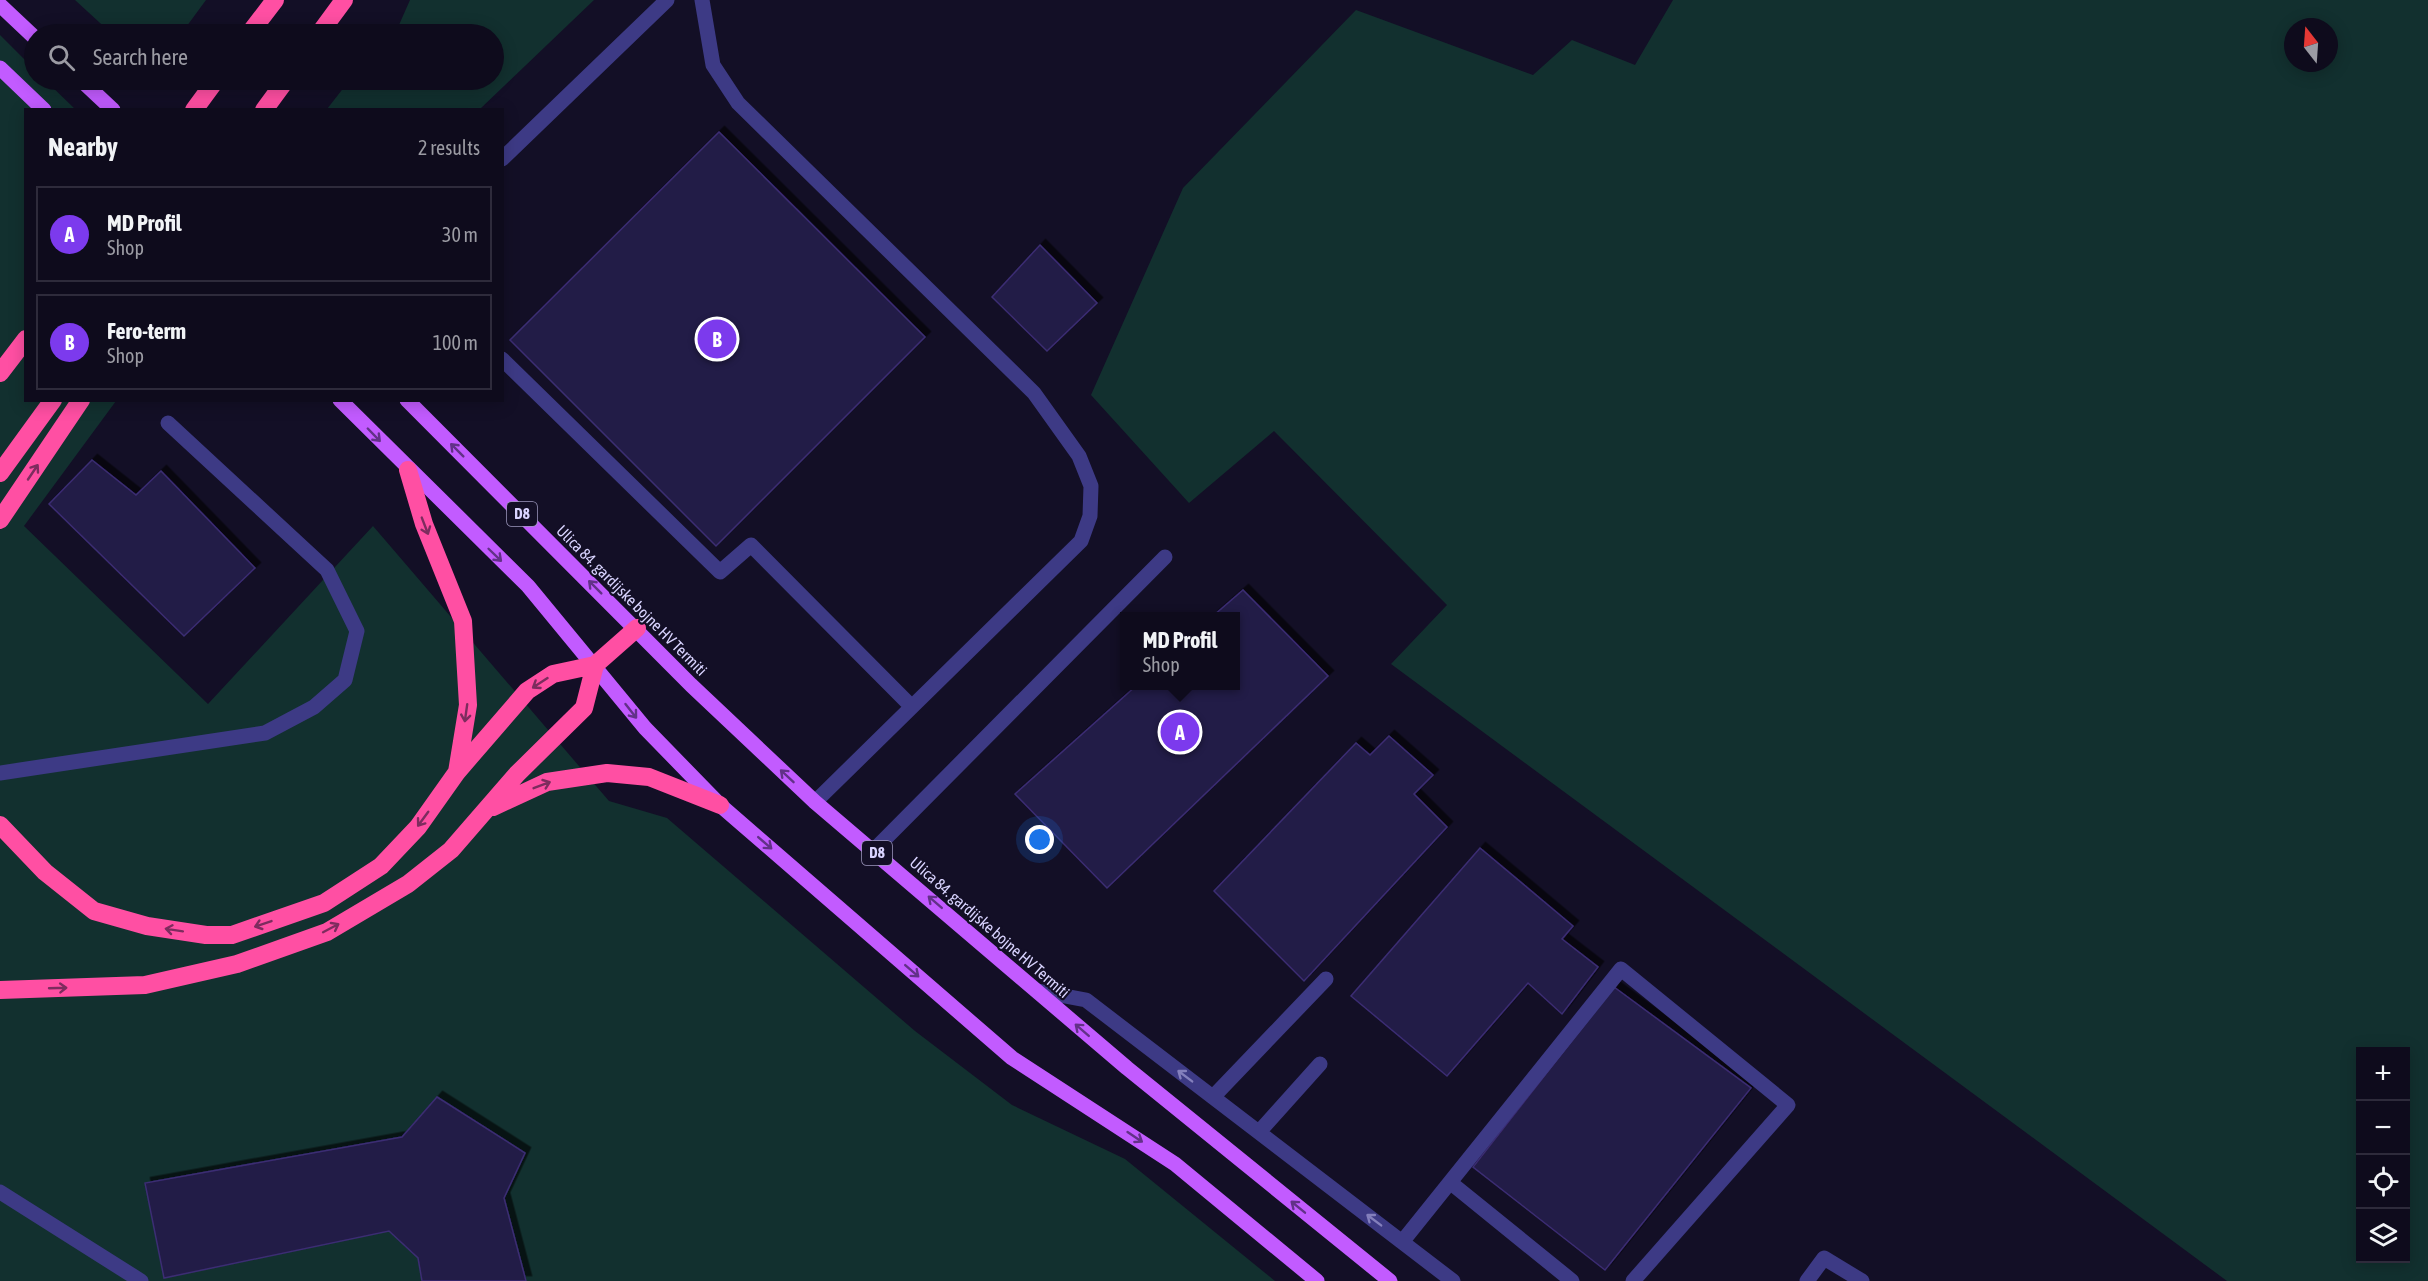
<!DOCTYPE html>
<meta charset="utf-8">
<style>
body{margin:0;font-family:"Asap Condensed",sans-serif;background:#1c1929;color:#f1f3f6}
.controls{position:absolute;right:18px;bottom:18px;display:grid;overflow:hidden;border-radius:0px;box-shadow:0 3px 15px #0003}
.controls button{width:54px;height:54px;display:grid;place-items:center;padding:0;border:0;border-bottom:2px solid #2e2b3b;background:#0e0b1c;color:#f1f3f6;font:30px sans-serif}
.compass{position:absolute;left:2284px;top:18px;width:54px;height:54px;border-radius:50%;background:#0e0b1c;box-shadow:0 3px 15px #0003;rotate:343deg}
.you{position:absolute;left:1040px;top:840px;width:21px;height:21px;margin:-15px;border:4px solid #fff;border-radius:50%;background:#1a73e8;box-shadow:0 0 0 9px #1a73e833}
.badge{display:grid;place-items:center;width:39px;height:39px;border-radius:50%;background:#7c3aed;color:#fff;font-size:20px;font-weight:700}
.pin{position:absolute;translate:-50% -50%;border:3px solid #fff;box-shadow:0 2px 6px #0006}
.popup{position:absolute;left:1120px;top:612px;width:120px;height:78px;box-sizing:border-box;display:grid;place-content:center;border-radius:0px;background:#0e0b1c;filter:drop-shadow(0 2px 4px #0005);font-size:20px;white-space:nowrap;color:#9b9ba3}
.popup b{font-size:22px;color:#f1f3f6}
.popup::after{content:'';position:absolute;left:50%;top:100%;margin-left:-12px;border:12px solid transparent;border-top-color:#0e0b1c}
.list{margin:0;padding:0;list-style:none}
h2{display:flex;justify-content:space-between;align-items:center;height:78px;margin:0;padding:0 24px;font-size:26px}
h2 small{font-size:20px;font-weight:400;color:#9b9ba3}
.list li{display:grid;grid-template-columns:39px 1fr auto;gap:18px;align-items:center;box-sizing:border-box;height:96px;margin:0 12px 12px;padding:0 12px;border:2px solid #2e2b3b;border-radius:0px}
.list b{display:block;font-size:22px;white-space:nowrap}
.list p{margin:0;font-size:20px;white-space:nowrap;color:#9b9ba3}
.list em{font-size:20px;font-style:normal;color:#9b9ba3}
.icon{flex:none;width:33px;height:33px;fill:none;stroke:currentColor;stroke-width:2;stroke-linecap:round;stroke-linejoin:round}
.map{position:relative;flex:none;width:2428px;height:1281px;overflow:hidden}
.search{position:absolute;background:#0e0b1c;box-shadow:0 3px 15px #0003;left:24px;top:24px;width:480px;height:66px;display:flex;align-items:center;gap:15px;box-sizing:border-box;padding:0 21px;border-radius:33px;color:#9b9ba3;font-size:22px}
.panel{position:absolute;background:#0e0b1c;box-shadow:0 3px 15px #0003;left:24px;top:108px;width:480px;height:294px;border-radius:0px}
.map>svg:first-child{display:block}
</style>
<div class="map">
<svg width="2428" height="1281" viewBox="0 0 2428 1281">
<defs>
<filter id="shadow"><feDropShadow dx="5.5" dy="-5.5" stdDeviation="0" flood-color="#0009"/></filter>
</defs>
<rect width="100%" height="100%" fill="#130f26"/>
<path fill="#12302f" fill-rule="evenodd" d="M 75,0 L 206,0 L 181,34 L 112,34 Z
M 410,0 L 594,0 L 480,109 L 327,109 L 345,86 L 360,80 L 494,80 L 494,34 L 395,34 Z
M 1673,0 L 2428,0 L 2428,1281 L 2227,1281 L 1391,664 L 1447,605 L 1274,431 L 1189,503 L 1091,395 L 1183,188 L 1356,10 L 1533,75 L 1572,40 L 1635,65 ZM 2293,27 L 2329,27 L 2329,63 L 2293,63 ZM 2360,1052 L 2406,1052 L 2406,1258 L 2360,1258 Z
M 0,35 L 34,69 L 34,80 L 45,80 L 75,109 L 26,110 L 26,400 L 116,401 L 24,526 L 208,704 L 373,526 L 609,801 L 667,818 L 915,1031 L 1012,1105 L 1125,1159 L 1275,1281 L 0,1281 Z"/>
<path fill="#241b47" stroke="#3b2d73" stroke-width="1.5" filter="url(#shadow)" d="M 719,132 L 925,337 L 716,546 L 510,340 Z
M 1040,245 L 1097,303 L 1047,351 L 992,297 Z
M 92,460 L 136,495 L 161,471 L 255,568 L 184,636 L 49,504 Z
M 1243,590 L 1328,676 L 1107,888 L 1015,794 L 1136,686 L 1236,686 L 1236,616 L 1213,616 Z
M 1389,736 L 1433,775 L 1414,794 L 1447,827 L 1304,981 L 1214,891 L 1356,743 L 1370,755 Z
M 1480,848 L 1573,926 L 1562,939 L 1598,967 L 1562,1014 L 1528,983 L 1447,1076 L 1351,996 Z
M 1614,987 L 1751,1088 L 1605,1270 L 1473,1167 Z
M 437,1097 L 525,1153 L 504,1198 L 526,1281 L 422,1281 L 418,1258 L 389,1231 L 164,1278 L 145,1183 L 402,1137 Z"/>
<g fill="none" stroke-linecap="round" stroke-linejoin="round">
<path stroke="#3d3a85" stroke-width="15" d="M 702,0 L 713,65 L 738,103 L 1034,393 L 1079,456 L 1091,486 L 1090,516 L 1081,541 L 815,802
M 502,159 L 667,0
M 502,359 L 720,572 L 751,545 L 911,706
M 0,773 L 265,733 L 314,707 L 345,680 L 357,631 L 327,570 L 168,423
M 874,850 L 1165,557
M 1038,991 L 1086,1000 L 1453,1281
M 1213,1097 L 1326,979
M 1259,1132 L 1320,1064
M 1451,1183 L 1572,1281
M 0,1192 L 141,1281
M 1402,1242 L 1621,969 L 1788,1105 L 1633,1281
M 1807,1281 L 1824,1258 L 1862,1281"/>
<path stroke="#c25bff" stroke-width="15" d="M 0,5 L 34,37
M 0,68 L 44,110
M 81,80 L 113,110
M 340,400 L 528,586 L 645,728 L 720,805 L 1012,1058 L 1175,1164 L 1317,1281
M 407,400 L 691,685 L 815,802 L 1127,1068 L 1390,1281"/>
<path stroke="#ff4fa3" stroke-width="18" d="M 249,34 L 275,0
M 319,34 L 344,0
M 194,110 L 216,80
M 264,110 L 286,80
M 0,373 L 26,339
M 408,470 L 424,524 L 463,621 L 468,705 L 457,772
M 0,473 L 53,400
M 0,520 L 81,400
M 493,807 L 547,782 L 607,773 L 649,777 L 720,805
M 0,825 L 45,872 L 94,911 L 147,926 L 206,935 L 232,935 L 324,903 L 381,866 L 418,827 L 457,772 L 527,691 L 553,674 L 595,665 L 637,628
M 0,990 L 145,985 L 237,964 L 327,932 L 408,884 L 451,850 L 517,774 L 584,708 L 595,665"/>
</g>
<defs><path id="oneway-shaft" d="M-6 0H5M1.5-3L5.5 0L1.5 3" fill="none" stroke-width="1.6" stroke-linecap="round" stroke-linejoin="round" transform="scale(1.5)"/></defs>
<g stroke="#623188">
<use href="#oneway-shaft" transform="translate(374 435) rotate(46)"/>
<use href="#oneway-shaft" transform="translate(457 450) rotate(-135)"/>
<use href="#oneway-shaft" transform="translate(495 555) rotate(44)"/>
<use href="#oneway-shaft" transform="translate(595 587) rotate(-135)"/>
<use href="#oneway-shaft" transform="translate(631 711) rotate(52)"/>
<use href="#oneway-shaft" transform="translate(787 776) rotate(-137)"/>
<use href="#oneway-shaft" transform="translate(765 843) rotate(41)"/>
<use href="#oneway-shaft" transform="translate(935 902) rotate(-139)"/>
<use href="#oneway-shaft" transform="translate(912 971) rotate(41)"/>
<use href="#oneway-shaft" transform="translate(1082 1030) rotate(-139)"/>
<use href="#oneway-shaft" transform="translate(1135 1137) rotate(34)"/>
<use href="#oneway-shaft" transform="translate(1298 1207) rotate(-141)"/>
</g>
<g stroke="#7d2c5e">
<use href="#oneway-shaft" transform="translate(33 472) rotate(-56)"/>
<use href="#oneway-shaft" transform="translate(425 526) rotate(69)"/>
<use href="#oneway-shaft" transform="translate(540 683) rotate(147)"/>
<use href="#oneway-shaft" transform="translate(466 713) rotate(98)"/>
<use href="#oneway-shaft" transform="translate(542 785) rotate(-21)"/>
<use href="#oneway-shaft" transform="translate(423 819) rotate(126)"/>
<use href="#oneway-shaft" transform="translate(263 924) rotate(161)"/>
<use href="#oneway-shaft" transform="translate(331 928) rotate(-28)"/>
<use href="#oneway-shaft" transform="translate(174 930) rotate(-171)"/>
<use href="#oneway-shaft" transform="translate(58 988) rotate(-2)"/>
</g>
<g stroke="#837fbc">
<use href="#oneway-shaft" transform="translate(1185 1076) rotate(-143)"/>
<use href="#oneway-shaft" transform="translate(1374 1220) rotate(-143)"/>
</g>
<g text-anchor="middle" stroke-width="4.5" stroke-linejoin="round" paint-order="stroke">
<g fill="#130f26" stroke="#9e99be" stroke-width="1.5">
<rect x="507" y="502" width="30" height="24" rx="4.5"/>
<rect x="862" y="841" width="30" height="24" rx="4.5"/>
</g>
<g font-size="15" font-weight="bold" fill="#d9d4ff">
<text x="522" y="519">D8</text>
<text x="877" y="858">D8</text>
</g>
<g font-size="16" fill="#d9d4ff" stroke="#130f26">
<text transform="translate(632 600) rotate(45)" y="6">Ulica 84. gardijske bojne HV Termiti</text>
<text transform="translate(990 927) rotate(41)" y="6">Ulica 84. gardijske bojne HV Termiti</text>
</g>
</g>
</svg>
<div class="controls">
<button>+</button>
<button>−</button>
<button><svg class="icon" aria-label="locate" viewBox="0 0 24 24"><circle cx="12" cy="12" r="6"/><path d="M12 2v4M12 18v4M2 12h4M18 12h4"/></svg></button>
<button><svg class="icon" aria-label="layers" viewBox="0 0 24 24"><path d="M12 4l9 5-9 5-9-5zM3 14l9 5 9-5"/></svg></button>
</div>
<svg class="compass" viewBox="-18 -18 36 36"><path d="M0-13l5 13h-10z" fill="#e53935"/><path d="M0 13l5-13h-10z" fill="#9b9ba3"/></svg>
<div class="you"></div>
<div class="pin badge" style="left:1180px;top:732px">A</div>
<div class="popup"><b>MD Profil</b>Shop</div>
<div class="pin badge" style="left:717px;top:339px">B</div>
<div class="search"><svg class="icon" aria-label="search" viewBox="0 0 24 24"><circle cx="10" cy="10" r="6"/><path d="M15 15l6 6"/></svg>Search here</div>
<section class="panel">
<h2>Nearby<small>2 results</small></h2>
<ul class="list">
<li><span class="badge">A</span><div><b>MD Profil</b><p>Shop</p></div><em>30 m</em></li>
<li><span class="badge">B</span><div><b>Fero-term</b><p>Shop</p></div><em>100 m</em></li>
</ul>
</section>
</div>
